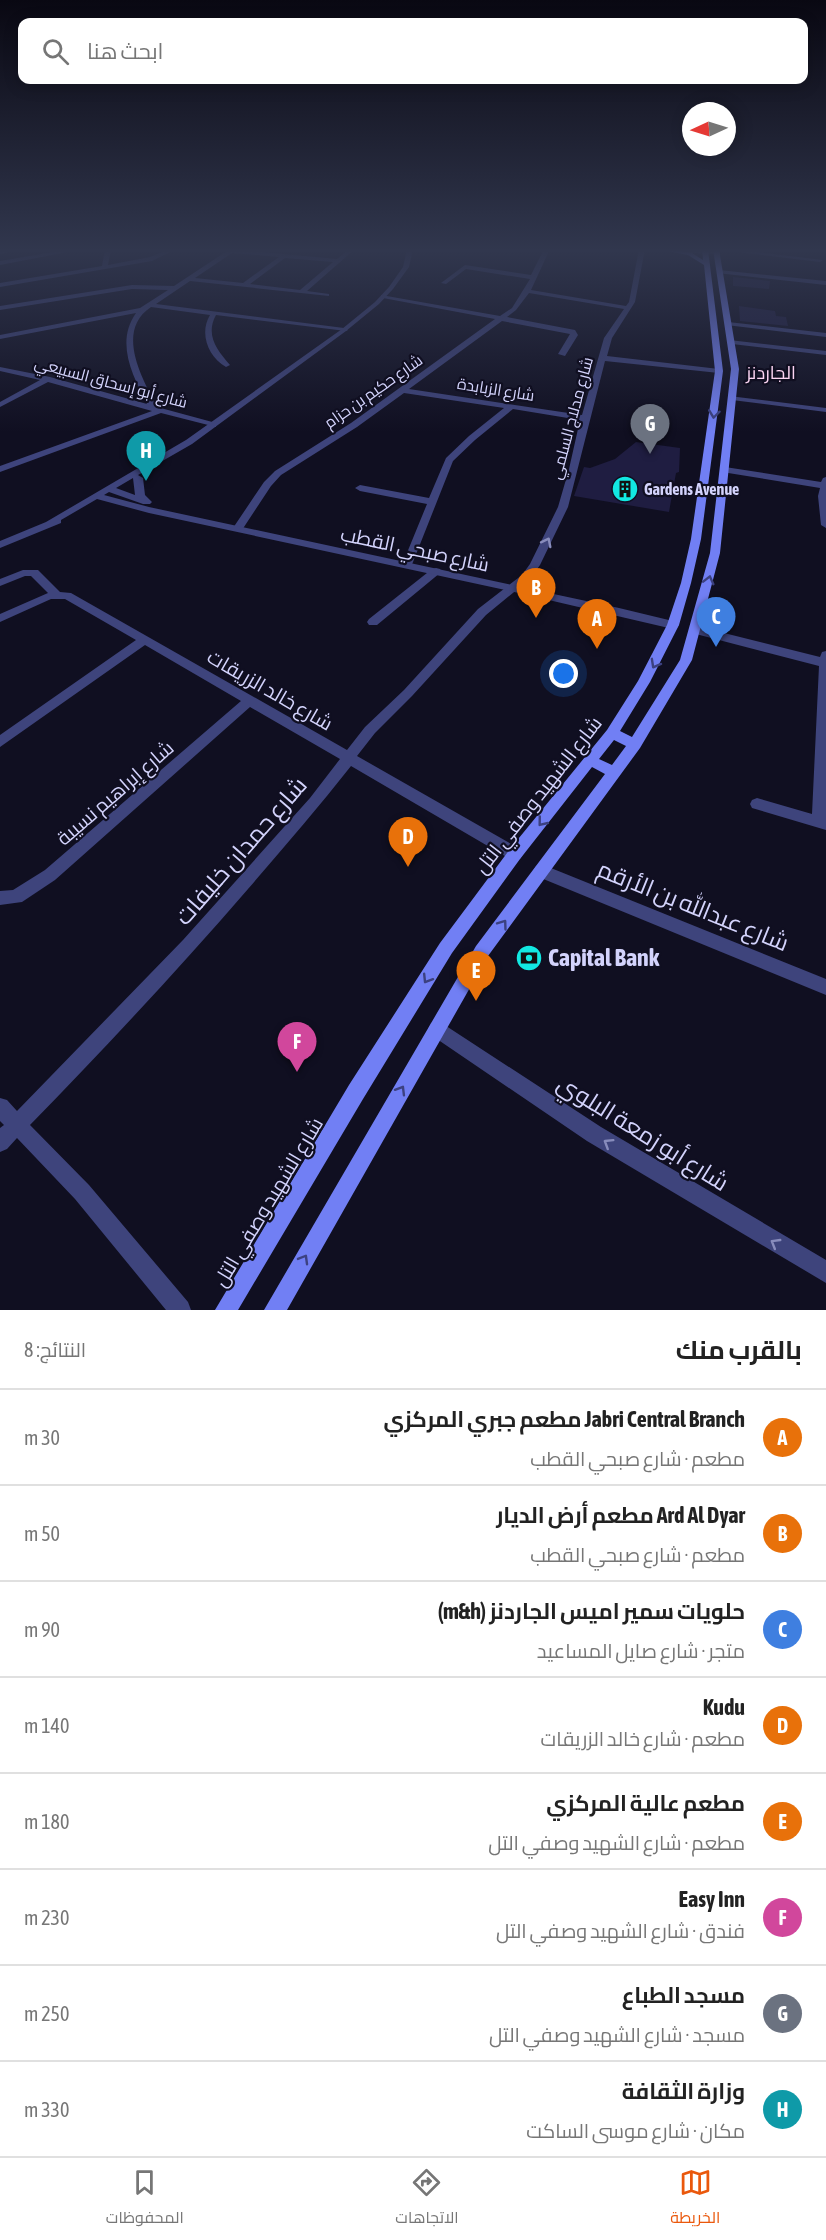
<!DOCTYPE html>
<html lang="ar">
<meta charset="utf-8">
<style>
body{margin:0;font-family:"Asap Condensed",Cairo,sans-serif;background:#f2f2f2;color:#222;direction:rtl}
.compass{position:absolute;left:682px;top:102px;width:54px;height:54px;border-radius:50%;background:#fff;box-shadow:0 3px 15px #0003;rotate:266deg}
.you{position:absolute;left:564px;top:674px;width:21px;height:21px;margin:-15px;border:4px solid #fff;border-radius:50%;background:#1a73e8;box-shadow:0 0 0 9px #1a73e833}
.badge{display:grid;place-items:center;width:39px;height:39px;border-radius:50%;background:#ea580c;color:#fff;font-size:20px;font-weight:700}
.pin{position:absolute;translate:-50% -50px;filter:drop-shadow(0 2px 3px #0008)}
.pin::after{content:'';position:absolute;top:32px;width:21px;height:18px;background:inherit;clip-path:polygon(0 0,100% 0,50% 100%)}
.list{margin:0;padding:0;list-style:none}
h2{display:flex;justify-content:space-between;align-items:center;height:78px;margin:0;padding:0 24px;font-size:26px}
h2 small{font-size:20px;font-weight:400;color:#767676}
.list li{display:grid;grid-template-columns:39px 1fr auto;gap:18px;align-items:center;box-sizing:border-box;height:96px;padding:0 24px;border-top:2px solid #e0e0e0}
.list b{display:block;font-size:22px;white-space:nowrap}
.list p{margin:0;font-size:20px;white-space:nowrap;color:#767676}
.list em{font-size:20px;font-style:normal;color:#767676}
.icon{flex:none;width:33px;height:33px;fill:none;stroke:currentColor;stroke-width:2;stroke-linecap:round;stroke-linejoin:round}
.map{position:relative;flex:none;width:826px;height:1310px;overflow:hidden;direction:ltr}
.search{position:absolute;background:#fff;box-shadow:0 3px 15px #0003;left:18px;right:18px;top:18px;height:66px;display:flex;align-items:center;gap:15px;box-sizing:border-box;padding:0 21px;border-radius:12px;color:#767676;font-size:22px}
.sheet{height:846px;background:#fff}
nav{display:flex;justify-content:space-around;align-items:center;box-sizing:border-box;height:84px;border-top:2px solid #e0e0e0;background:#fff;font-size:16px;color:#767676}
nav a{display:grid;justify-items:center;gap:3px}
nav .on{color:#ea580c}
.map>svg:first-child{display:block}
</style>
<div class="map">
<svg width="826" height="1310" viewBox="0 0 826 1310">
<rect width="100%" height="100%" fill="#100f21"/>
<path fill="#1f1d41" d="M 733,277 L 770,281 L 769,289 L 733,286 Z
M 739,306 L 775,311 L 776,316 L 786,317 L 788,326 L 740,321 Z
M 636,442 L 680,448 L 679,472 L 676,473 L 669,512 L 574,496 L 584,467 L 590,468 L 615,459 Z"/>
<g fill="none" stroke-linecap="round" stroke-linejoin="round">
<path fill="#3e447c" fill-rule="evenodd" d="M 9,249 L 23,249 L 0,254 L 0,250 Z
M 71,249 L 78,250 L 0,265 L 0,261 Z
M 105,249 L 111,249 L 108,265 L 150,257 L 169,249 L 176,249 L 152,261 L 0,287 L 0,283 L 102,266 Z
M 230,249 L 337,259 L 349,249 L 355,249 L 307,291 L 329,294 L 329,296 L 190,281 L 156,304 L 344,328 L 348,330 L 346,331 L 216,315 C 205,335 217,350 230,365 L 226,367 C 208,357 199,333 210,315 L 151,307 C 115,331 142,378 157,407 L 216,423 L 216,427 L 161,413 L 0,472 L 0,466 L 152,411 L 48,382 L 0,407 L 0,402 L 40,380 L 0,371 L 0,367 L 50,377 L 147,404 C 133,376 115,343 136,313 L 0,339 L 0,335 L 140,308 L 168,290 L 132,289 L 0,310 L 0,306 L 132,285 L 174,286 ZM 232,253 L 279,257 L 243,283 L 195,278 ZM 285,258 L 333,262 L 300,290 L 250,284 Z
M 544,249 L 550,249 L 531,290 L 626,306 L 629,302 L 639,249 L 645,249 L 635,302 L 612,338 L 607,356 L 719,369 L 723,371 L 719,373 L 605,361 L 568,507 L 540,565 L 530,579 L 486,615 L 412,696 L 375,733 L 357,756 L 520,849 L 523,854 L 520,859 L 515,860 L 510,859 L 351,766 C 318,808 283,848 248,889 C 178,970 105,1048 30,1125 L 89,1185 L 188,1302 L 191,1310 L 166,1310 L 75,1199 L 17,1138 L 7,1149 L 0,1152 L 0,1128 L 4,1125 L 0,1121 L 0,1098 L 7,1100 L 17,1111 L 183,940 L 310,798 L 340,759 L 250,707 L 55,880 L 22,902 L 0,905 L 0,891 L 13,890 L 45,870 L 241,701 L 145,645 L 0,747 L 0,735 L 136,640 L 65,599 L 51,599 L 0,622 L 0,614 L 48,593 L 31,576 L 25,576 L 0,586 L 0,579 L 23,570 L 38,570 L 60,592 L 71,593 L 347,750 L 365,727 L 404,690 L 478,609 L 522,575 L 530,564 L 558,507 L 569,469 L 580,420 L 513,409 L 475,440 L 453,461 L 411,567 L 407,568 L 402,565 L 427,504 L 360,491 L 355,488 L 360,485 L 429,498 L 446,458 L 469,436 L 504,408 L 404,393 L 357,427 L 281,475 L 271,486 L 242,530 L 234,530 L 233,528 L 264,482 L 275,471 L 351,423 L 495,319 L 383,298 L 381,297 L 381,295 L 500,316 L 512,308 L 530,279 L 466,269 L 446,284 L 441,283 L 465,265 L 531,275 ZM 529,293 L 624,309 L 604,338 L 582,415 L 409,389 L 502,321 L 570,334 L 558,354 L 565,356 L 578,335 L 575,330 L 507,317 L 516,310 Z
M 713,249 L 732,249 L 823,260 L 820,262 Z
M 719,270 L 826,281 L 826,285 L 717,273 Z
M 728,322 L 826,333 L 826,337 L 726,325 L 725,324 Z
M 729,340 L 826,351 L 826,355 L 732,344 L 728,342 Z
M 729,396 L 826,408 L 826,412 L 732,400 L 728,398 Z
M 725,467 L 821,482 L 823,478 L 826,477 L 826,528 L 821,525 L 818,496 L 820,488 L 722,472 L 720,470 Z
M 436,568 L 440,569 L 441,571 L 440,573 L 377,625 L 369,625 L 367,622 L 369,619 L 432,569 Z
M 696,626 L 820,657 L 822,652 L 826,651 L 826,830 L 752,808 L 750,804 L 752,800 L 757,798 L 812,814 L 819,666 L 692,633 L 690,630 L 692,627 Z
M 541,864 L 826,979 L 826,995 L 536,876 L 533,871 L 536,866 Z
M 437,1020 L 601,1127 L 826,1260 L 826,1283 L 587,1141 L 431,1035 L 428,1029 L 431,1023 Z"/>
<path fill="#3e447c" fill-rule="evenodd" d="M 407,249 L 413,249 L 409,267 L 393,289 L 379,304 L 346,331 L 192,444 L 138,475 L 143,478 L 145,495 L 152,502 L 150,504 L 143,504 L 109,492 L 104,495 L 149,507 L 619,608 L 677,622 L 679,625 L 677,628 L 673,629 L 510,591 L 149,513 L 97,499 L 61,520 L 61,523 L 0,548 L 0,541 L 46,522 L 186,440 L 342,329 L 375,302 L 389,287 L 403,267 ZM 133,478 L 135,495 L 116,488 Z
M 648,249 L 687,249 L 719,252 L 716,254 L 651,251 Z"/>
<path fill="#717ff4" fill-rule="evenodd" d="M 667,249 L 692,253 L 703,260 L 702,249 L 708,249 L 723,371 L 701,539 L 691,583 L 679,625 L 650,682 L 620,731 L 632,737 L 680,660 L 710,553 L 731,369 L 713,249 L 719,249 L 739,369 L 720,553 L 692,660 L 640,748 L 488,956 L 287,1310 L 264,1310 L 476,946 L 605,774 L 592,767 L 520,859 L 452,953 L 363,1099 L 238,1310 L 215,1310 L 349,1085 L 440,943 L 510,849 L 607,730 L 638,681 L 667,625 L 681,583 L 691,539 L 715,371 L 704,265 L 688,255 L 667,251 ZM 614,740 L 626,746 L 612,765 L 599,759 Z"/>
</g>
<defs><path id="oneway-chevron" d="M-2-3.5L2.5 0L-2 3.5" fill="none" stroke-width="1.6" stroke-linecap="round" stroke-linejoin="round" transform="scale(1.5)"/></defs>
<g stroke="#3c4180">
<use href="#oneway-chevron" transform="translate(714 414) rotate(97)"/>
<use href="#oneway-chevron" transform="translate(709 580) rotate(-76)"/>
<use href="#oneway-chevron" transform="translate(655 664) rotate(119)"/>
<use href="#oneway-chevron" transform="translate(542 822) rotate(129)"/>
<use href="#oneway-chevron" transform="translate(503 924) rotate(-54)"/>
<use href="#oneway-chevron" transform="translate(427 979) rotate(122)"/>
<use href="#oneway-chevron" transform="translate(401 1090) rotate(-59)"/>
<use href="#oneway-chevron" transform="translate(304 1259) rotate(-60)"/>
</g>
<g stroke="#888cbc">
<use href="#oneway-chevron" transform="translate(547 542) rotate(-63)"/>
<use href="#oneway-chevron" transform="translate(608 1143) rotate(-148)"/>
<use href="#oneway-chevron" transform="translate(775 1243) rotate(-149)"/>
</g>
<linearGradient id="sky" x2="0" y2="1"><stop stop-color="#090812"/><stop offset="0.58" stop-color="#31374e"/><stop offset="1" stop-color="#31374e" stop-opacity="0"/></linearGradient>
<rect width="826" height="432" fill="url(#sky)"/>
<defs>
<symbol id="building-disc" viewBox="-11 -11 22 22"><circle r="9.5" fill="#12e8e2" stroke="#100f21"/><path d="M-4-6H4V6H1V3H-1V6H-4ZM-2.5-4.3h1.7v1.8h-1.7ZM.8-4.3h1.7v1.8H.8ZM-2.5-1h1.7V.8h-1.7ZM.8-1h1.7V.8H.8Z" fill="#111"/></symbol>
<symbol id="bank-disc" viewBox="-11 -11 22 22"><circle r="9.5" fill="#12e8e2" stroke="#100f21"/><path d="M-6-4H6V4H-6ZM0-2.3a2.3 2.3 0 1 0 0 4.6a2.3 2.3 0 1 0 0-4.6Z" fill="#111"/></symbol>
</defs>
<g fill-rule="evenodd">
<use href="#building-disc" x="610" y="474" width="30" height="30"/>
<use href="#bank-disc" x="514" y="943" width="30" height="30"/>
</g>
<g text-anchor="middle" stroke-width="4.5" stroke-linejoin="round" paint-order="stroke">
<g font-size="16" fill="#d3d3fc" stroke="#100f21">
<text transform="translate(111 382) rotate(15)" y="6">شارع أبو إسحاق السبيعي</text>
<text transform="translate(496 389) rotate(9)" y="6">شارع الزبابدة</text>
<text transform="translate(373 391) rotate(-35)" y="6">شارع حكيم بن حزام</text>
<text transform="translate(571 418) rotate(-75)" y="6">شارع مدلاج السلمي</text>
</g>
<g font-size="16" font-weight="bold" fill="#d3d3fc" stroke="#100f21" text-anchor="start">
<text x="644" y="495">Gardens Avenue</text>
</g>
<g font-size="18" fill="#fcd5f3" stroke="#100f21">
<text x="771" y="379">الجاردنز</text>
</g>
<g font-size="20" fill="#d3d3fc" stroke="#100f21">
<text transform="translate(415 549) rotate(12)" y="7">شارع صبحي القطب</text>
<text transform="translate(270 690) rotate(30)" y="7">شارع خالد الزريقات</text>
<text transform="translate(115 793) rotate(-41)" y="7">شارع إبراهيم نسيبة</text>
<text transform="translate(538 795) rotate(-52)" y="7">شارع الشهيد وصفي التل</text>
<text transform="translate(268 1202) rotate(-59)" y="7">شارع الشهيد وصفي التل</text>
</g>
<g font-size="24" fill="#d3d3fc" stroke="#100f21">
<text transform="translate(241 851) rotate(-49)" y="8">شارع حمدان خليفات</text>
<text transform="translate(693 906) rotate(22)" y="8">شارع عبدالله بن الأرقم</text>
<text transform="translate(643 1133) rotate(32)" y="8">شارع أبو زمعة البلوي</text>
</g>
<g font-size="24" font-weight="bold" fill="#d3d3fc" stroke="#100f21" text-anchor="start">
<text x="548" y="966">Capital Bank</text>
</g>
</g>
</svg>
<svg class="compass" viewBox="-18 -18 36 36"><path d="M0-13l5 13h-10z" fill="#e53935"/><path d="M0 13l5-13h-10z" fill="#767676"/></svg>
<div class="you"></div>
<div class="pin badge" style="left:597px;top:649px;background:#e8710a">A</div>
<div class="pin badge" style="left:536px;top:618px;background:#e8710a">B</div>
<div class="pin badge" style="left:716px;top:647px;background:#3f7fe0">C</div>
<div class="pin badge" style="left:408px;top:867px;background:#e8710a">D</div>
<div class="pin badge" style="left:476px;top:1001px;background:#e8710a">E</div>
<div class="pin badge" style="left:297px;top:1072px;background:#d1479c">F</div>
<div class="pin badge" style="left:650px;top:454px;background:#6b7280">G</div>
<div class="pin badge" style="left:146px;top:481px;background:#0f9aa8">H</div>
<div class="search"><svg class="icon" aria-label="search" viewBox="0 0 24 24"><circle cx="10" cy="10" r="6"/><path d="M15 15l6 6"/></svg>ابحث هنا</div>
</div>
<section class="sheet">
<h2>بالقرب منك<small>النتائج: 8</small></h2>
<ul class="list">
<li><span class="badge" style="background:#e8710a">A</span><div><b>Jabri Central Branch مطعم جبري المركزي</b><p>مطعم · شارع صبحي القطب</p></div><em>30 m</em></li>
<li><span class="badge" style="background:#e8710a">B</span><div><b>Ard Al Dyar مطعم أرض الديار</b><p>مطعم · شارع صبحي القطب</p></div><em>50 m</em></li>
<li><span class="badge" style="background:#3f7fe0">C</span><div><b>حلويات سمير اميس الجاردنز (m&amp;h)</b><p>متجر · شارع صايل المساعيد</p></div><em>90 m</em></li>
<li><span class="badge" style="background:#e8710a">D</span><div><b>Kudu</b><p>مطعم · شارع خالد الزريقات</p></div><em>140 m</em></li>
<li><span class="badge" style="background:#e8710a">E</span><div><b>مطعم عالية المركزي</b><p>مطعم · شارع الشهيد وصفي التل</p></div><em>180 m</em></li>
<li><span class="badge" style="background:#d1479c">F</span><div><b>Easy Inn</b><p>فندق · شارع الشهيد وصفي التل</p></div><em>230 m</em></li>
<li><span class="badge" style="background:#6b7280">G</span><div><b>مسجد الطباع</b><p>مسجد · شارع الشهيد وصفي التل</p></div><em>250 m</em></li>
<li><span class="badge" style="background:#0f9aa8">H</span><div><b>وزارة الثقافة</b><p>مكان · شارع موسى الساكت</p></div><em>330 m</em></li>
</ul>
</section>
<nav>
<a class="on"><svg class="icon" aria-label="map" viewBox="0 0 24 24"><path d="M3 6l6-2 6 2 6-2v14l-6 2-6-2-6 2zM9 4v14M15 6v14"/></svg>الخريطة</a>
<a><svg class="icon" aria-label="directions" viewBox="0 0 24 24"><path d="M12 3l9 9-9 9-9-9zM9 14v-3h6M13 9l2 2-2 2"/></svg>الاتجاهات</a>
<a><svg class="icon" aria-label="saved" viewBox="0 0 24 24"><path d="M7 4h10v16l-5-4-5 4z"/></svg>المحفوظات</a>
</nav>
